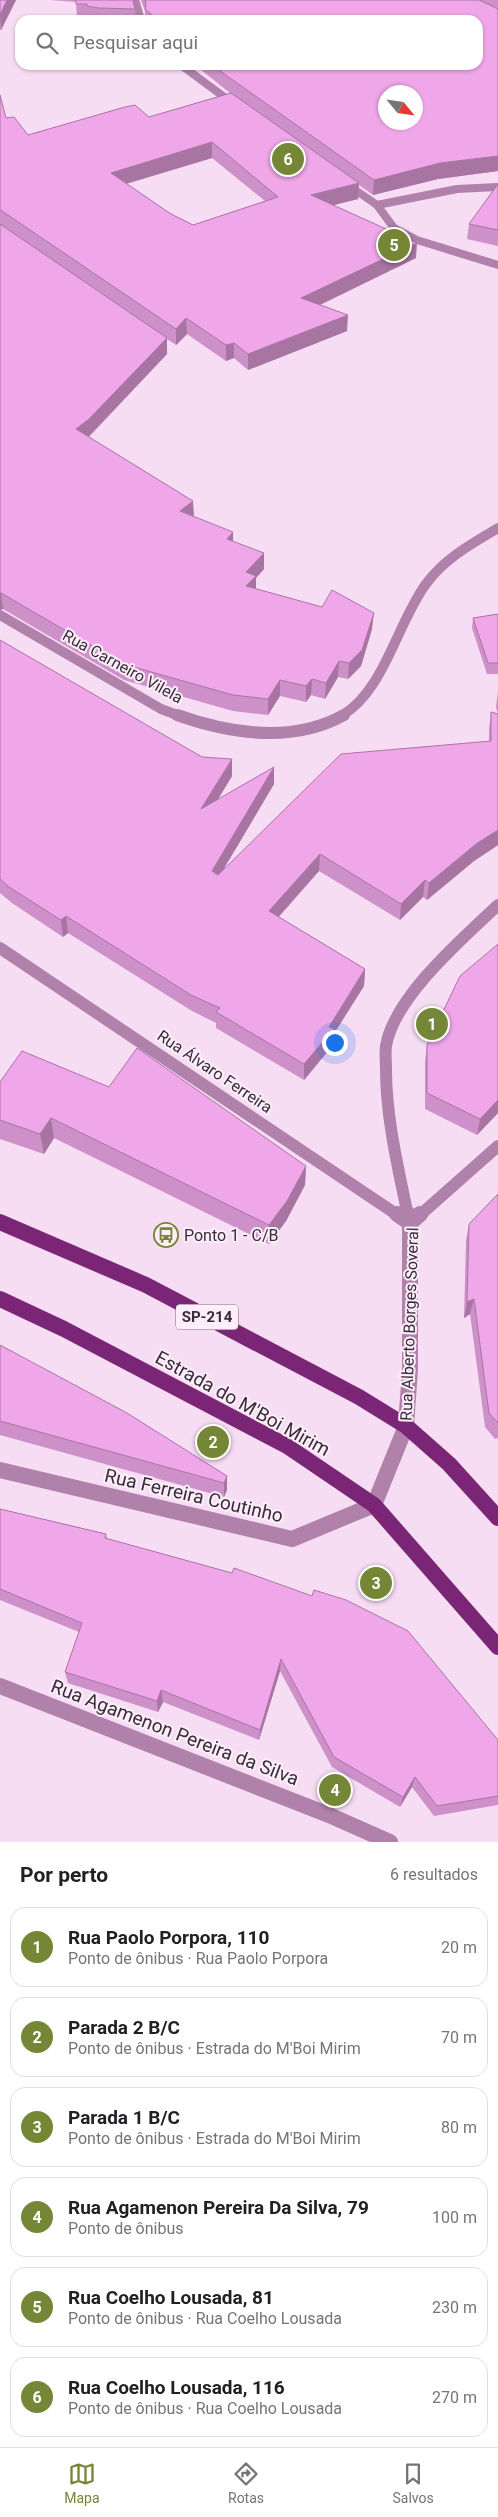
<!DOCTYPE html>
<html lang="pt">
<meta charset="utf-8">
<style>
body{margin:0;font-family:Roboto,sans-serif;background:#f6f6f6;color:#202124}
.compass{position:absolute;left:378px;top:85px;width:45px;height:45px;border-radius:50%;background:#fff;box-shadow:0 1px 4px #0004;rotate:119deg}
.you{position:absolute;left:334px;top:1042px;width:18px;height:18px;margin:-12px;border:4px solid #fff;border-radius:50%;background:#1a73e8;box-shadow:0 0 0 8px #1a73e833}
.badge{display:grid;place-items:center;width:32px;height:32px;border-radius:50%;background:#758636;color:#fff;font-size:16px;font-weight:700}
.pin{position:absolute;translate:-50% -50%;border:2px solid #fff;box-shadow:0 1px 5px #0006}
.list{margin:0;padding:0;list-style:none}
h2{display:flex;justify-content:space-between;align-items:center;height:65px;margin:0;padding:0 20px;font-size:21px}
h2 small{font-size:16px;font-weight:400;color:#757577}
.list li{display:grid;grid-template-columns:32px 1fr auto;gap:15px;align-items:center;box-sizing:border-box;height:80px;margin:0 10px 10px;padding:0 10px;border:1px solid #e0e0e0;border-radius:15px}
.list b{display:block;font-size:19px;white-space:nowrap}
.list p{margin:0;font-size:16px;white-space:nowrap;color:#757577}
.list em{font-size:16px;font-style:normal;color:#757577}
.icon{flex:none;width:28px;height:28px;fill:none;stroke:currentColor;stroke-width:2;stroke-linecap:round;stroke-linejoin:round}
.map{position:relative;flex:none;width:498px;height:1842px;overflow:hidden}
.search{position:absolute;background:#fff;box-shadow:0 1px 4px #0004;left:15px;right:15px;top:15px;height:55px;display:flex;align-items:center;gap:12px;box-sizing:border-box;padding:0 18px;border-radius:15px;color:#757577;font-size:19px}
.sheet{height:605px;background:#fff}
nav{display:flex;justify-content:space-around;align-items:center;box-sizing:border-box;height:70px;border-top:1px solid #e0e0e0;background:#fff;font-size:14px;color:#757577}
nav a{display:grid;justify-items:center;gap:2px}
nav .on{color:#758636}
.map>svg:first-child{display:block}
</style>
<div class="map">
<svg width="498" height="1842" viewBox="0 0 498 1842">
<rect width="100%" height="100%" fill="#f7ddf4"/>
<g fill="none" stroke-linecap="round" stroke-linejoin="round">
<path stroke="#b081ab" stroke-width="8" d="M 135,0 L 141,20
M 181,65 L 235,105
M 345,183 L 377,205 L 394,228 L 417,240 L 498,265
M 377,205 L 457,189 L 498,187"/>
<path stroke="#b081ab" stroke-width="10" d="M 0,615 L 161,709 L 180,716
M 341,716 C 384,692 397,623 426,584 C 444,559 471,544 498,528"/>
<path stroke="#b081ab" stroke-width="12" d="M 177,715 C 231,734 292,744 344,715
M 0,948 L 399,1216
M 408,1216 C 398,1167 386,1118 386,1069 C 386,1062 385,1053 386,1046 C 394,997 463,938 498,905
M 419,1216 L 498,1146"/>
<path stroke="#b081ab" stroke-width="16" d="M 397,1214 L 410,1223
M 410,1223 L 420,1214
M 0,1470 L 292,1539 L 374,1505 L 406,1426 L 410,1369 L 410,1223 L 408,1214
M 0,1686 L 329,1815 L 390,1842"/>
<path stroke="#7b2576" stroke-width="16" d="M 0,1222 L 146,1285 L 359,1397 L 406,1426 L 449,1464 L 498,1518
M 0,1299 L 64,1329 L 287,1446 L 374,1505 L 498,1647"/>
</g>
<path fill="#ce90c8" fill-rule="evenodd" d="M 0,0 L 16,0 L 1,30 L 0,30 Z
M 50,0 L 133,0 L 135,9 L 136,20 L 88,20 L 88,19 L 77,19 L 76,2 Z
M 141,0 L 498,0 L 498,171 L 438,179 L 373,195 L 359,185 L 358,199 L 333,205 L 416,258 L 320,305 L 347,331 L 248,370 L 234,358 L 226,361 L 187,334 L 176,345 L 167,339 L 167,354 L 89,437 L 194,517 L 233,542 L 264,569 L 256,578 L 256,589 L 372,629 L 361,666 L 348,679 L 338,677 L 325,699 L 311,695 L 306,702 L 280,696 L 268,715 L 233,711 L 124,680 L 3,609 L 0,610 L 0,95 L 6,118 L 28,135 L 149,117 L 230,93 L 195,65 L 478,65 L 478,20 L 145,20 L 145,11 ZM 212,158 L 265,201 L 193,225 L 171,214 L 126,184 Z
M 498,184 L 498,246 L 467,239 L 469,224 Z
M 498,614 L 498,674 L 487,674 L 472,628 L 473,618 Z
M 0,640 L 232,776 L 217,800 L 274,767 L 274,784 L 223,870 L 489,741 L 489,729 L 491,712 L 498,714 L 496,707 L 498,691 L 498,845 L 474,861 L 427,900 L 423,897 L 400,920 L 319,871 L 279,917 L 365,969 L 364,986 L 333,1035 L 333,1045 L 304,1080 L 216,1028 L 216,1023 L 192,1011 L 68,933 L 63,937 L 12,903 L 0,893 Z
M 498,944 L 498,1113 L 477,1135 L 425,1109 L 425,1062 L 427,1045 Z
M 0,1082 L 109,1087 L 306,1166 L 305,1185 L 286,1221 L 269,1244 L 54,1138 L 44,1154 L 0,1139 Z
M 498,1194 L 498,1438 L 495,1439 L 485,1427 L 470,1314 L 464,1318 L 466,1240 L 469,1224 Z
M 0,1345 L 227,1476 L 227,1490 L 224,1497 L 0,1435 Z
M 0,1509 L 106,1534 L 107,1539 L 498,1740 L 498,1805 L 434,1816 L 412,1787 L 400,1807 L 332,1767 L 280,1671 L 259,1740 L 163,1702 L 158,1712 L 68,1683 L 65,1672 L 79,1632 L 0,1600 Z"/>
<path fill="#a875a3" d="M 7,0 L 16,0 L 1,30 L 0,15 Z
M 212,142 L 212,158 L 112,188 L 111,173 Z
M 498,156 L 498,171 L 438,179 L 373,195 L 374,180 L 440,163 Z
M 359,183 L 358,199 L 310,211 L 311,195 Z
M 417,243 L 416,258 L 301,314 L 301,298 Z
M 348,315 L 347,331 L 248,370 L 248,354 Z
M 186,318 L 187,334 L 176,345 L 176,329 Z
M 167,338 L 167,354 L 90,435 L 77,445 L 76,429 Z
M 234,343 L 234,358 L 226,361 L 226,345 Z
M 193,501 L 194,517 L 180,511 Z
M 233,532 L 233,548 L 227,539 Z
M 264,553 L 264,569 L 256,578 L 256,592 L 246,602 L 246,572 Z
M 0,593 L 1,593 L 3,609 L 0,610 Z
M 374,613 L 372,629 L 361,666 L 348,679 L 349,663 Z
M 339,661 L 338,677 L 325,699 L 326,683 Z
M 312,679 L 311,695 L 306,702 L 306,686 Z
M 280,680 L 280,696 L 268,715 L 268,699 Z
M 232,759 L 232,776 L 202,826 L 201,809 Z
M 274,767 L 274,784 L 213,887 L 212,871 Z
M 498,830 L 498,845 L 474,861 L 427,900 L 429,883 L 476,844 Z
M 320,854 L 319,871 L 269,927 L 269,911 Z
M 425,880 L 423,897 L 400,920 L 401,904 Z
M 66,916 L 68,933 L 63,937 L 61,920 Z
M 365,969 L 364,986 L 333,1035 L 333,1045 L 304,1080 L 304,1064 L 329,1027 Z
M 498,1100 L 498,1113 L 477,1135 L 480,1119 Z
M 51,1118 L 54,1138 L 44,1154 L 40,1134 Z
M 306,1166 L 305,1185 L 286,1221 L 269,1244 L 269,1225 Z
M 474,1299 L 470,1314 L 464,1318 L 467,1302 Z
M 227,1476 L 227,1490 L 224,1497 L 224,1483 Z
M 281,1659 L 280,1671 L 259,1740 L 260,1730 Z
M 161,1690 L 163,1702 L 158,1712 L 157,1701 Z
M 415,1777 L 412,1787 L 400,1807 L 403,1797 Z"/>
<path fill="#f0a7e9" stroke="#a875a3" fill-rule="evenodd" d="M 0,0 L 7,0 L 0,15 Z
M 76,0 L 133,0 L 135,9 L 98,8 L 87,6 L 87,4 L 76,4 Z
M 145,0 L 479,0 L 498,9 L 498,156 L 440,163 L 374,180 L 223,73 L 213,65 L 478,65 L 478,20 L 158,20 L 145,9 L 146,4 ZM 386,92 L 416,92 L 416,122 L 386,122 Z
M 231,93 L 359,183 L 311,195 L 417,243 L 301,298 L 348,315 L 248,354 L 234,343 L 226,345 L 186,318 L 176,329 L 2,211 L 0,210 L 0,95 L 6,118 L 14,117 L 28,135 L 125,107 L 135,105 L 149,117 ZM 212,142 L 278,197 L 193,225 L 171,214 L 111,173 Z
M 498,184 L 498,230 L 469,224 Z
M 0,224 L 167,338 L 89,419 L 76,429 L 193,501 L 180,511 L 233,532 L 227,539 L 264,553 L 246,572 L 256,576 L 246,586 L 322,607 L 332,590 L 374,613 L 362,650 L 349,663 L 339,661 L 326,683 L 312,679 L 306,686 L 280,680 L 268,699 L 233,695 L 123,664 L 1,593 L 0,593 Z
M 498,614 L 498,663 L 488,663 L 473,618 Z
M 0,640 L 202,757 L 232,759 L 201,809 L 274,767 L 212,871 L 218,875 L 341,754 L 491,741 L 491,712 L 498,714 L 498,830 L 476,844 L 429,883 L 425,880 L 401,904 L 320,854 L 269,911 L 365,969 L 329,1027 L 334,1029 L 304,1064 L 216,1012 L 220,1008 L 191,995 L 66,916 L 61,920 L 9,887 L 0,879 Z
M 498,944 L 498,1100 L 480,1119 L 427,1093 L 427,1045 L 460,976 Z
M 137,1048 L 306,1166 L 287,1201 L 269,1225 L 51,1118 L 40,1134 L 0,1120 L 0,1082 L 22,1051 L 109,1087 Z
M 498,1194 L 498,1423 L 489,1413 L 474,1299 L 467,1302 L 469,1224 Z
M 0,1345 L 127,1413 L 227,1476 L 224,1483 L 0,1421 Z
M 0,1509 L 106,1534 L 105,1538 L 232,1573 L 234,1568 L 312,1596 L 314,1590 L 346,1600 L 408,1631 L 498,1740 L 498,1796 L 437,1806 L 415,1777 L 403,1797 L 334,1757 L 281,1659 L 260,1730 L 161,1690 L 157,1701 L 65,1672 L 82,1623 L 0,1589 Z"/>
<defs>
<symbol id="bus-ring" viewBox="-11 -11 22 22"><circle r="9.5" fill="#feeefc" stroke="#758636" stroke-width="1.5"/><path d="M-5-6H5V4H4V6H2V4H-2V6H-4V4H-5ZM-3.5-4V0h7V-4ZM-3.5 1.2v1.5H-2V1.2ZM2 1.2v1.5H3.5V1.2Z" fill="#758636"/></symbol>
</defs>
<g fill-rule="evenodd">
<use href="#bus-ring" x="152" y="1221" width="28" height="28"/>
</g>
<g text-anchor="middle" stroke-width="4" stroke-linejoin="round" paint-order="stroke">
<rect fill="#feeefc" stroke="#736771" stroke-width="1" x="176" y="1304.5" width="62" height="25" rx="4"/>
<g font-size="15" font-weight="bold" fill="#372d35">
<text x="207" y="1322">SP-214</text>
</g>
<g font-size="16" fill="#372d35" stroke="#feeefc">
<text transform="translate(123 666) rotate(29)" y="6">Rua Carneiro Vilela</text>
<text transform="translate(215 1071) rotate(34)" y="6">Rua Álvaro Ferreira</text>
<text transform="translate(409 1324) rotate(-88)" y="6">Rua Alberto Borges Soveral</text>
</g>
<g font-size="16" fill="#372d35" stroke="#feeefc" text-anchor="start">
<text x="184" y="1241">Ponto 1 - C/B</text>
</g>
<g font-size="19" fill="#372d35" stroke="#feeefc">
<text transform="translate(243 1403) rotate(29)" y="7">Estrada do M'Boi Mirim</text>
<text transform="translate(194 1495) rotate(13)" y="7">Rua Ferreira Coutinho</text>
<text transform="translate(175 1732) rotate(21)" y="7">Rua Agamenon Pereira da Silva</text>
</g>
</g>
</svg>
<svg class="compass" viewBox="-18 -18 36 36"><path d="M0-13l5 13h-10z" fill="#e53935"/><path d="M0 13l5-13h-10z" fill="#757577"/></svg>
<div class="you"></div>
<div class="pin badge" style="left:432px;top:1024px">1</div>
<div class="pin badge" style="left:213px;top:1442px">2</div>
<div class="pin badge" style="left:376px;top:1583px">3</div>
<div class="pin badge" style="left:335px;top:1790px">4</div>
<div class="pin badge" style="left:394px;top:245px">5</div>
<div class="pin badge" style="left:288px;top:159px">6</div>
<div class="search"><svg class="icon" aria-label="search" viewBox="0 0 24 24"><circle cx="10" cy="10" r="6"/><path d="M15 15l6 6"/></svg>Pesquisar aqui</div>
</div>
<section class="sheet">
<h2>Por perto<small>6 resultados</small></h2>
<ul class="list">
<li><span class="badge">1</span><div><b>Rua Paolo Porpora, 110</b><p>Ponto de ônibus · Rua Paolo Porpora</p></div><em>20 m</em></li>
<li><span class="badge">2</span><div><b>Parada 2 B/C</b><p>Ponto de ônibus · Estrada do M'Boi Mirim</p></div><em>70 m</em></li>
<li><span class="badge">3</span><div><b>Parada 1 B/C</b><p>Ponto de ônibus · Estrada do M'Boi Mirim</p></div><em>80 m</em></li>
<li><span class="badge">4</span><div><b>Rua Agamenon Pereira Da Silva, 79</b><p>Ponto de ônibus</p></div><em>100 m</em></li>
<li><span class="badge">5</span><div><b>Rua Coelho Lousada, 81</b><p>Ponto de ônibus · Rua Coelho Lousada</p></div><em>230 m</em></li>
<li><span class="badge">6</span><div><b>Rua Coelho Lousada, 116</b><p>Ponto de ônibus · Rua Coelho Lousada</p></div><em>270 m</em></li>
</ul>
</section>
<nav>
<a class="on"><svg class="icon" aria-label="map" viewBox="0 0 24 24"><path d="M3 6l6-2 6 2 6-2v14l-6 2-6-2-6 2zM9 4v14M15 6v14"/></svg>Mapa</a>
<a><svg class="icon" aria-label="directions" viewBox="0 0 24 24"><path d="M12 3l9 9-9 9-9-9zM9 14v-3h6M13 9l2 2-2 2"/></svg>Rotas</a>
<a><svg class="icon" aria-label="saved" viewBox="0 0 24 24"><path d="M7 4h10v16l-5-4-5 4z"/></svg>Salvos</a>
</nav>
